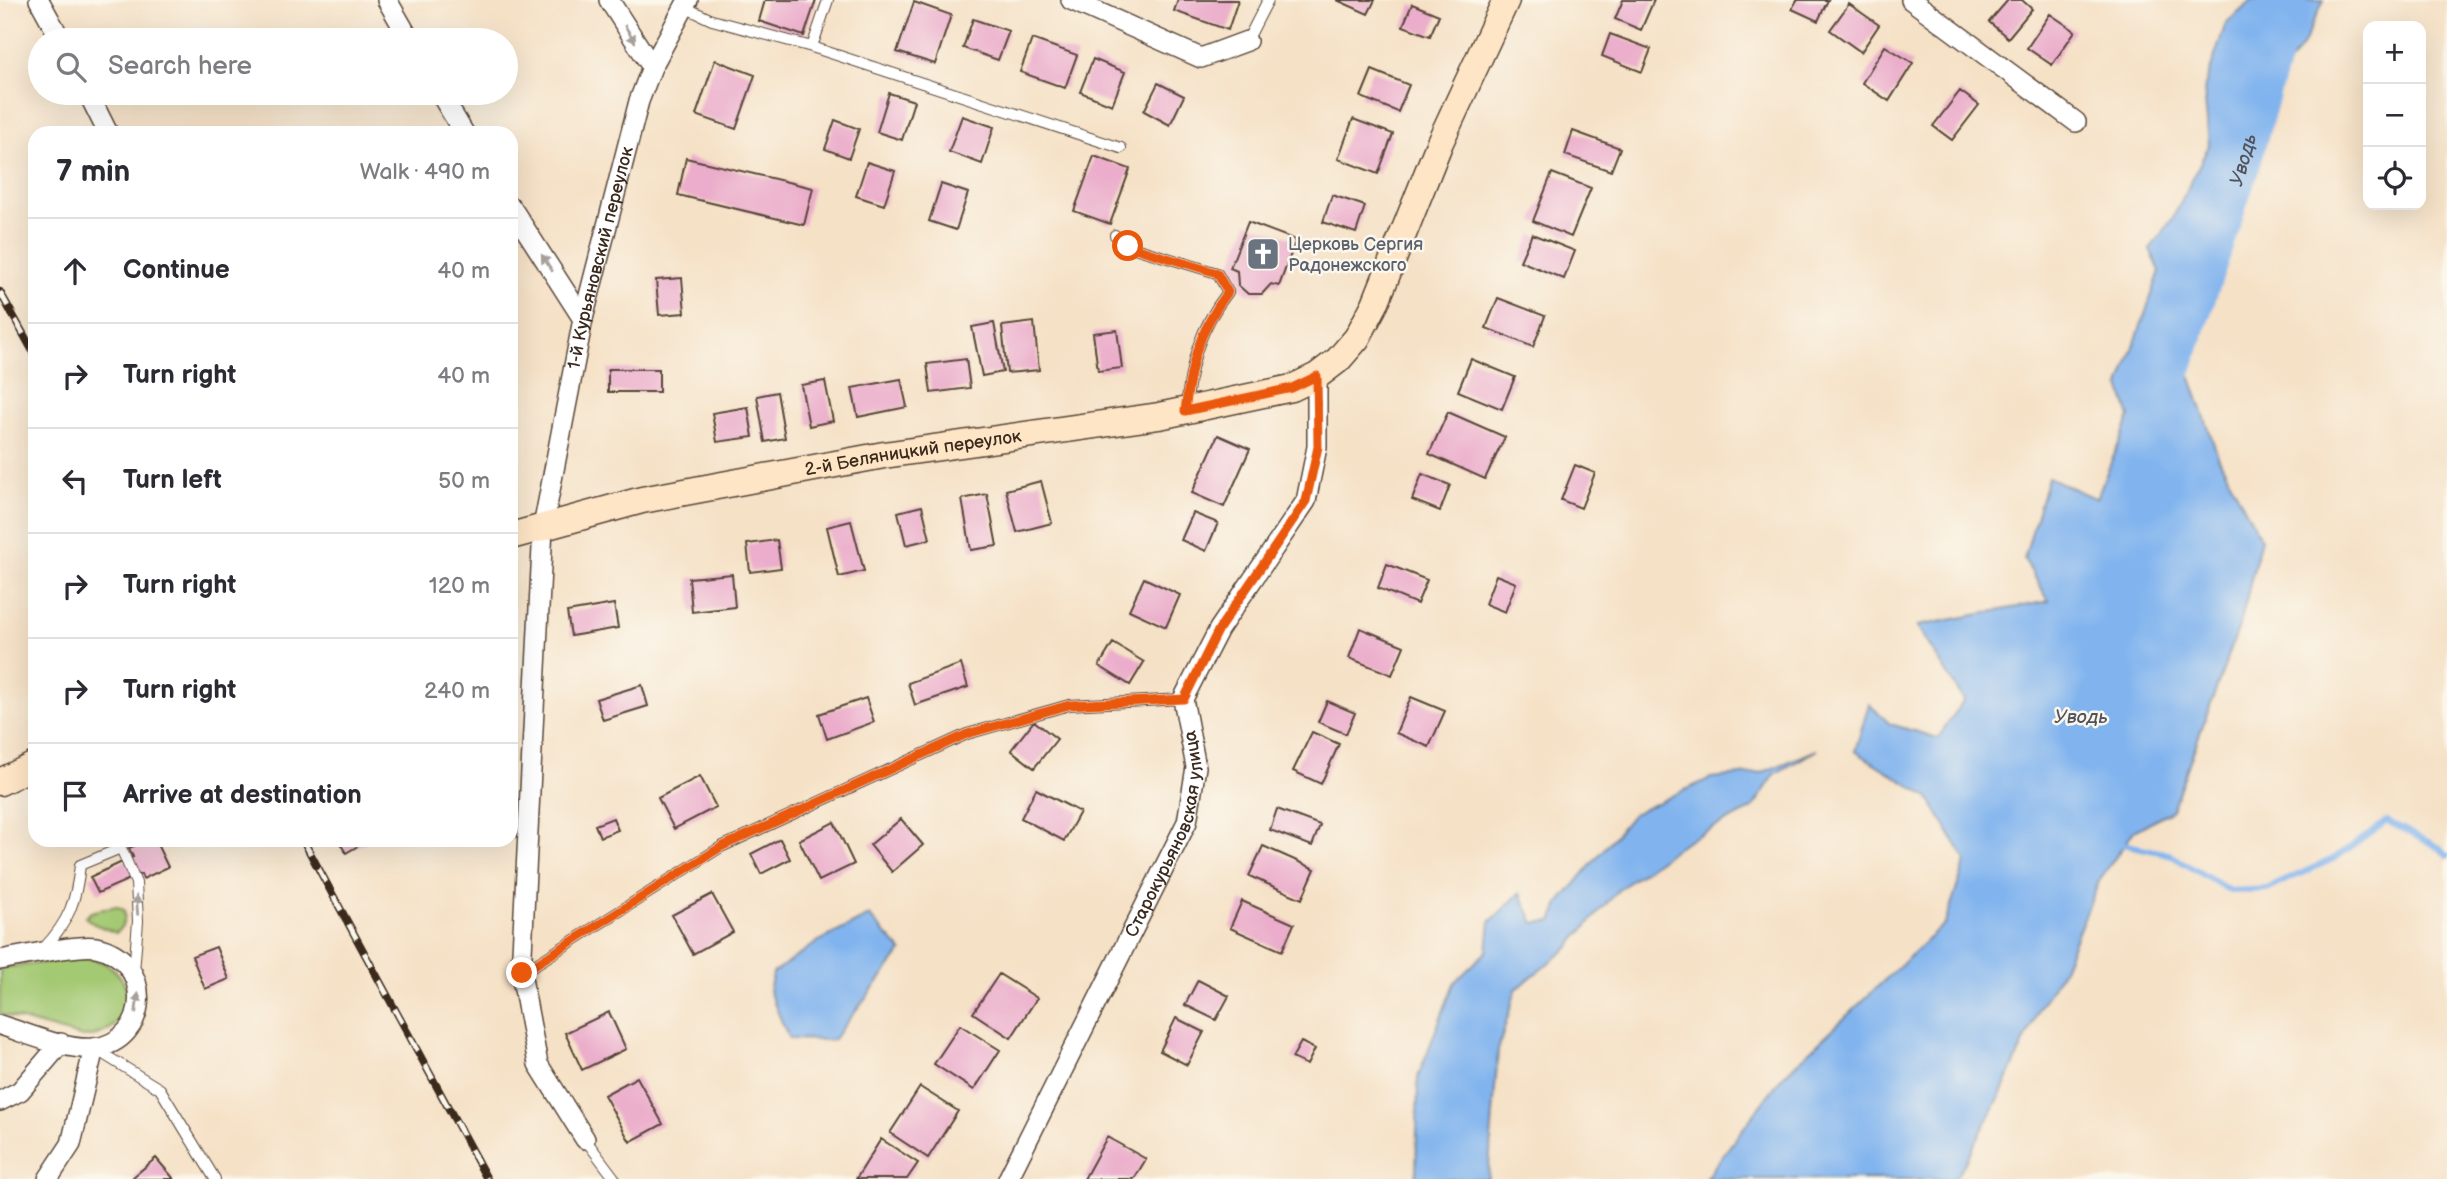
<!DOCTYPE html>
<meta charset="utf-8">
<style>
body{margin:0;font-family:"Balsamiq Sans",sans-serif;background:#f7f7f7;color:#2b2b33}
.controls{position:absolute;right:21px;top:21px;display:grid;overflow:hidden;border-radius:14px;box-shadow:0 7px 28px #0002}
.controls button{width:63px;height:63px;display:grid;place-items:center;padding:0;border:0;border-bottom:2px solid #e1e1e2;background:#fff;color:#2b2b33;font:35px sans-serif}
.stop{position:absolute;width:21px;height:21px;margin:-16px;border:5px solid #ea580c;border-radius:50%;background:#fff}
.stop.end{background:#ea580c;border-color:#fff;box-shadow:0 2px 7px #0008}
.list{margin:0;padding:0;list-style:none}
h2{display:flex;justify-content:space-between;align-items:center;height:91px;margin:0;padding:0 28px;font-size:30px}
h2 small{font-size:23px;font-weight:400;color:#7c7c81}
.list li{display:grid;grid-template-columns:46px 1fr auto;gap:21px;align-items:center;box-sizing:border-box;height:105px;padding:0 28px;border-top:2px solid #e1e1e2}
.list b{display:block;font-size:26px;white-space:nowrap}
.list em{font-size:23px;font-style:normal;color:#7c7c81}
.icon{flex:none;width:38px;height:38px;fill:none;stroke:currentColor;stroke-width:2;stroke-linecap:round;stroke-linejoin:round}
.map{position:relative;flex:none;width:2447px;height:1179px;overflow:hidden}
.search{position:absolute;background:#fff;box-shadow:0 7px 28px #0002;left:28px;top:28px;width:490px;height:77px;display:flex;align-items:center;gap:18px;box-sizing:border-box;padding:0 24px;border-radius:38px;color:#7c7c81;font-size:26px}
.panel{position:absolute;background:#fff;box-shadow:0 7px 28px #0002;left:28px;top:126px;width:490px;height:721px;border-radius:21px}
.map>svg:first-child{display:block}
</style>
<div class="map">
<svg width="2447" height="1179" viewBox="0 0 2447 1179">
<rect width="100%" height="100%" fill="#fbf7ec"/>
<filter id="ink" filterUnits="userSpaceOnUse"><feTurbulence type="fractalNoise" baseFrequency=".0143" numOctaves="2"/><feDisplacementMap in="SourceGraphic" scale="14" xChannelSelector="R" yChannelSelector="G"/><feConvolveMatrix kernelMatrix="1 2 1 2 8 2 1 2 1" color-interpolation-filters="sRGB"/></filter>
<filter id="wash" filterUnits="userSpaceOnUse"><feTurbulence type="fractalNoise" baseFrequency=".00686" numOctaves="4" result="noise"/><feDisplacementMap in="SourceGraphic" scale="28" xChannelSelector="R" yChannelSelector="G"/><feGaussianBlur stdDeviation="1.57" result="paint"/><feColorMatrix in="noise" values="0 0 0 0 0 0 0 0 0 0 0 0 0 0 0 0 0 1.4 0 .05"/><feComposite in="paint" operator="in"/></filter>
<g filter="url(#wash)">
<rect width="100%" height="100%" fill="#f5e1c6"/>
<path fill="#a4c973" stroke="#707a48" stroke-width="2" d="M 116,906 L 124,910 C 126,920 123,926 116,933 L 94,924 L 85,917 L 91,912 Z
M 83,958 C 141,961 142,1034 83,1037 L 0,1014 L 0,968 Z"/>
<path fill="#81b4ee" stroke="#5e6f86" stroke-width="2" d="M 2253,0 L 2324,0 L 2301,48 L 2236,124 L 2240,169 L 2204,246 L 2181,349 L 2219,459 L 2261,539 L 2241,621 L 2172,810 L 2134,831 L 2100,879 L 2061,973 L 2040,1007 L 1997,1102 L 1962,1168 L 1954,1179 L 1705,1179 L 1782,1077 L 1945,923 L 1966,861 L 1928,797 L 1855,751 L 1869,704 L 1890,724 L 1938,738 L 1964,700 L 1917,626 L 2049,601 L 2024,559 L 2048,477 L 2096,499 L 2130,417 L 2120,386 L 2160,271 L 2150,249 L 2173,218 L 2209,145 L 2204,89 L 2226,23 Z
M 1817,750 L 1775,774 L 1752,809 L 1686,841 L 1617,891 L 1568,948 L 1516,989 L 1498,1050 L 1488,1179 L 1416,1179 L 1418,1077 L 1454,983 L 1487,951 L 1490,922 L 1520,893 L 1534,923 L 1552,921 L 1560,902 L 1633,814 L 1711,778 L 1761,773 Z
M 869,916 L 902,951 L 833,1040 L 789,1039 L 769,991 L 773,973 L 819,941 Z"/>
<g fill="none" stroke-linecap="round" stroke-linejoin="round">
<path stroke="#81b4ee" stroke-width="6" d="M 2118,843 L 2169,854 L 2230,891 L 2267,889 L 2335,858 L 2387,821 L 2440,848 L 2447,856"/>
<path stroke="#81b4ee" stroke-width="37" id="s1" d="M 2164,397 L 2240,169 L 2288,0"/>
</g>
<g id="blocks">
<path fill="#ebadcb" d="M 765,0 L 816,0 L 804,36 L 759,21 Z
M 1178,0 L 1238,0 L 1228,30 L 1174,11 Z
M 1337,0 L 1375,0 L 1368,14 Z
M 1623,0 L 1654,0 L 1641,30 L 1615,19 Z
M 1797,0 L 1828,0 L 1818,21 L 1792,9 Z
M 2008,0 L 2022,0 L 2032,9 L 2008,38 L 1989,22 Z
M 914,2 L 951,15 L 935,64 L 897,52 Z
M 1412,4 L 1439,15 L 1430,36 L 1403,26 Z
M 1849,4 L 1879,25 L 1861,52 L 1830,30 Z
M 2050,14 L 2075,31 L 2052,65 L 2027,48 Z
M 973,19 L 1009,31 L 998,60 L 963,48 Z
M 1610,34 L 1651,49 L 1642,72 L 1602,56 Z
M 1032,39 L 1077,55 L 1065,88 L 1020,72 Z
M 1885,46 L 1913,63 L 1889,101 L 1862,83 Z
M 1093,59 L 1125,72 L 1112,105 L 1080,92 Z
M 715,60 L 755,75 L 736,129 L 696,115 Z
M 1372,70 L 1409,85 L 1398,112 L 1361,97 Z
M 1158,83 L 1184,96 L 1170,125 L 1144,111 Z
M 1960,91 L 1979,105 L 1952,140 L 1933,126 Z
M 889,93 L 914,101 L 902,140 L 877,132 Z
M 962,116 L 994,127 L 982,164 L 949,152 Z
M 1353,119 L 1393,134 L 1378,174 L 1338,159 Z
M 835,120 L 859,129 L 849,158 L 825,149 Z
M 1573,131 L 1620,148 L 1611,171 L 1565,155 Z
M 1094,156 L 1130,169 L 1110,224 L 1074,211 Z
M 686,158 L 813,188 L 804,225 L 678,195 Z
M 867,162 L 895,171 L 884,205 L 856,196 Z
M 1552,173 L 1591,188 L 1571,237 L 1533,221 Z
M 941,184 L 968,193 L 956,230 L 929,221 Z
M 1332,195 L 1365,206 L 1356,233 L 1323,222 Z
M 1248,222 L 1296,240 L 1279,286 L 1271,284 L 1262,294 L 1248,294 L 1238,285 L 1237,271 L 1230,268 Z
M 1532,234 L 1575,251 L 1564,279 L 1520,261 Z
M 682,278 L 685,313 L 659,315 L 656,280 Z
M 1498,298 L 1545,316 L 1533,347 L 1486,328 Z
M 1034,322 L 1039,370 L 1007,373 L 1002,326 Z
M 994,323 L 1003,372 L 982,376 L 972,327 Z
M 1117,330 L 1122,368 L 1098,371 L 1093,333 Z
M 966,359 L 970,388 L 931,393 L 927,364 Z
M 1471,359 L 1515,377 L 1502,409 L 1458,391 Z
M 608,369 L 659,369 L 659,392 L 608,392 Z
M 901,379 L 907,407 L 858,417 L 852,388 Z
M 825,381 L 833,421 L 809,426 L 801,385 Z
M 777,392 L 785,438 L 765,442 L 757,396 Z
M 748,407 L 753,437 L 717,442 L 712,413 Z
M 1448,412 L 1505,437 L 1485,479 L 1429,454 Z
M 1218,435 L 1250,449 L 1224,507 L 1192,493 Z
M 1575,465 L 1595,473 L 1581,508 L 1561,500 Z
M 1422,474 L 1450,485 L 1440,511 L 1412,500 Z
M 1041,481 L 1052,523 L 1017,532 L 1006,490 Z
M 987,494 L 997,546 L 971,550 L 962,499 Z
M 922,506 L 930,539 L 906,545 L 898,512 Z
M 1193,513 L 1218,523 L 1206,551 L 1181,540 Z
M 851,521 L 864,571 L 839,577 L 827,527 Z
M 777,540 L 781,568 L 750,572 L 747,544 Z
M 1387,564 L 1427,580 L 1417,604 L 1378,588 Z
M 732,574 L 735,607 L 692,612 L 689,578 Z
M 1496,575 L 1516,583 L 1505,612 L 1485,604 Z
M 1144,578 L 1180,595 L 1166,627 L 1129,610 Z
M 614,604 L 618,628 L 571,636 L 567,612 Z
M 1360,628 L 1404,646 L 1392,675 L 1349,658 Z
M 1113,643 L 1144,662 L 1130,685 L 1099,666 Z
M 961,664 L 968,687 L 915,705 L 908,683 Z
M 642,685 L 648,706 L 603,720 L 596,699 Z
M 1411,697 L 1445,711 L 1429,747 L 1396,733 Z
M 866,698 L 874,722 L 827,739 L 819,714 Z
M 1327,701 L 1355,713 L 1346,734 L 1318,722 Z
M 1034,721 L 1057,739 L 1034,768 L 1011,750 Z
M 1312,732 L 1339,744 L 1321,784 L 1293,771 Z
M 700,776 L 716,807 L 674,829 L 658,798 Z
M 1036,789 L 1080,812 L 1064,841 L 1021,818 Z
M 1277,809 L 1320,825 L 1312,846 L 1270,830 Z
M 613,818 L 618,830 L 600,837 L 595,825 Z
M 901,819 L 923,845 L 892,872 L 870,845 Z
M 834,822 L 854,864 L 819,881 L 799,840 Z
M 780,839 L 790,859 L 761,874 L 751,854 Z
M 148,840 L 155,840 L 168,867 L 143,879 L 141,874 L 98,893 L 90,877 L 133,857 L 129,848 Z
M 338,840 L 368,840 L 346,853 Z
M 1263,846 L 1315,869 L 1302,899 L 1249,876 Z
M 712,894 L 733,932 L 693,954 L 672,915 Z
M 1242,901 L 1294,924 L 1282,951 L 1230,928 Z
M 216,947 L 229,979 L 205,989 L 192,956 Z
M 999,974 L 1037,998 L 1011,1038 L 973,1013 Z
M 1198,980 L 1229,996 L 1216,1020 L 1185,1005 Z
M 609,1012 L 626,1049 L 582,1070 L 565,1033 Z
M 1176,1018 L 1204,1032 L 1187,1065 L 1160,1051 Z
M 960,1025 L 1000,1050 L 974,1090 L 934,1064 Z
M 1301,1042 L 1315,1049 L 1307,1065 L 1292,1058 Z
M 637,1077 L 663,1124 L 630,1142 L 604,1095 Z
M 920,1087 L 958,1111 L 928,1158 L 890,1133 Z
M 1107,1137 L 1146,1159 L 1134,1179 L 1084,1179 Z
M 881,1139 L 918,1163 L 907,1179 L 856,1179 Z
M 156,1158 L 174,1179 L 134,1179 L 133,1177 Z"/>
</g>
</g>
<g filter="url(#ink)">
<use href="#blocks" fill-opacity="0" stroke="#574537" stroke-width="2"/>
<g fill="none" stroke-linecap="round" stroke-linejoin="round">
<defs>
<path id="service" d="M 684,7 L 712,20 L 812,47 L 828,0
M 1247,41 L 1268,0
M 812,47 L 1121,148
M 1115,235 L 1128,246 L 1217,273 L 1228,292 C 1199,329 1191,362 1186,408
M 44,948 C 69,921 76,902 80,865 L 121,848 L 136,883 L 138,921 L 134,972
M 522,973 L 721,847 L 967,734 L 1069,705 L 1183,699
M 95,1049 L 160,1089 L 215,1179
M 585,1139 L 615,1179"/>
<g id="minor">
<path d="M 39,0 L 61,40"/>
<path d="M 387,0 L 410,40"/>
<path d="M 609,0 L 652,67"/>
<path d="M 1071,0 L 1201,58 L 1247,41"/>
<path d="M 1911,0 L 2076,122"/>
<path d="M 88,93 L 108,133"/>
<path d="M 440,93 L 464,133"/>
<path d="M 511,207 L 583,319"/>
<path d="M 0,960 C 23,956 76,944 96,947 C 154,959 152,1041 94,1048 C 67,1051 26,1033 0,1025"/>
<path d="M 0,1101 L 20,1091 L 61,1043"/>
<path id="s2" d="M 585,1139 L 538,1064 L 521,973 L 543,527 L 583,319 L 639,101 L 652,67 L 688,0"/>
<path d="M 48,1179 L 71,1144 L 94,1048"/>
<path id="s3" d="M 1008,1179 L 1187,822 L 1196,767 L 1183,699 L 1219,629 L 1306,501 L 1317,447 L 1317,376"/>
</g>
<g id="secondary">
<path id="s4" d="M 511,536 L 642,500 L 884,455 L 1159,416 L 1292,388 L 1317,376 L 1338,360 L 1357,338 L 1375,304 L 1440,142 L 1506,0"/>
<path d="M 0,782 L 35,765"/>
</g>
</defs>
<use href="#service" stroke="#574537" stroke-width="12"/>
<use href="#minor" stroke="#574537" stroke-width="22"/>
<use href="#secondary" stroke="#574537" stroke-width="29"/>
<use href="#service" stroke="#fff" stroke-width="10"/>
<use href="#minor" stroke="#fff" stroke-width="19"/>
<use href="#secondary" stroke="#fee5c5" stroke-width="26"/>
<defs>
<path id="rail" d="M 0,292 L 35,355
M 303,840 L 487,1179"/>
</defs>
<use href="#rail" stroke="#3b2a1e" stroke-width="8"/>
<use href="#rail" stroke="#fbf7ec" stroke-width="5" stroke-dasharray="16" stroke-linecap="butt"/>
</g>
<defs><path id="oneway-solid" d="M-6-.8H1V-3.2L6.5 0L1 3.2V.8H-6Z" transform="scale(1.75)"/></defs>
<g fill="#a79f9a">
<use href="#oneway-solid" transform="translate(630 34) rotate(58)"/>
<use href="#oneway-solid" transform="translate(547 263) rotate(-123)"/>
<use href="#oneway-solid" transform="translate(137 905) rotate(-94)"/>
<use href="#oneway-solid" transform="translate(137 1003) rotate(-82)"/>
</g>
</g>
<g fill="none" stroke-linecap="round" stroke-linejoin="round" filter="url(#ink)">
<path stroke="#ea580c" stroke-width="9" d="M 522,973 L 721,847 L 967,734 L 1069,705 L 1184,699 L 1219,629 L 1306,501 L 1318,447 L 1317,376 L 1292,388 L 1185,411 C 1191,363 1198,332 1228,292 L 1217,273 L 1128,246"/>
</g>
<defs>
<symbol id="church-square" viewBox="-11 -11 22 22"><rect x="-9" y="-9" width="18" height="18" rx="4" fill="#6b7280" stroke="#fbf7ec"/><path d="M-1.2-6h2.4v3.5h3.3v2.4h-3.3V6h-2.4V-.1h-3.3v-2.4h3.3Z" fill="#fff"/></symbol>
</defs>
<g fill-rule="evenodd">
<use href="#church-square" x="1244" y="235" width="38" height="38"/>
</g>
<g text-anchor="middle" stroke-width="5" stroke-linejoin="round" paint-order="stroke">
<g font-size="18" fill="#5b616d" stroke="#fbf7ec" text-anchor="start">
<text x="1288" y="250">Церковь Сергия<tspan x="1288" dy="21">Радонежского</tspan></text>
</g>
<g font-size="18" fill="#3b2a1e" stroke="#fbf7ec">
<text dy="6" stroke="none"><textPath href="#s2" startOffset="903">1-й Курьяновский переулок</textPath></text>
<text dy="6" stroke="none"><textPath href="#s4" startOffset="411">2-й Беляницкий переулок</textPath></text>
<text dy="6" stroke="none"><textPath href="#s3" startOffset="382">Старокурьяновская улица</textPath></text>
</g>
<g font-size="19" font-style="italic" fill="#50535c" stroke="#fbf7ec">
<text dy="7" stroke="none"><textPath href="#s1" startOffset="250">Уводь</textPath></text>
<text x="2081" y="723">Уводь</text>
</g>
</g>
</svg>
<div class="controls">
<button>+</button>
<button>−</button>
<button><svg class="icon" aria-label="locate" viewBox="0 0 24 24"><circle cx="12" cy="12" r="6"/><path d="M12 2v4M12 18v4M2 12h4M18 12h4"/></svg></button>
</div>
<div class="stop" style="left:1128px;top:246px"></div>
<div class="stop end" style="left:522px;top:973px"></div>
<div class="search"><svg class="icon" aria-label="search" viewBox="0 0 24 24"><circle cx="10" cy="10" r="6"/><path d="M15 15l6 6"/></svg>Search here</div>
<section class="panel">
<h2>7 min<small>Walk · 490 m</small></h2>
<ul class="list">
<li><svg class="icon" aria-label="ahead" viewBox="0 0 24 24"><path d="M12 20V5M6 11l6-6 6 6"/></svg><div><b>Continue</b></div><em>40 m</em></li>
<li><svg class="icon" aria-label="right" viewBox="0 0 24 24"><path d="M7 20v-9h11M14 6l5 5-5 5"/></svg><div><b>Turn right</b></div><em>40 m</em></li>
<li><svg class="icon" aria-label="left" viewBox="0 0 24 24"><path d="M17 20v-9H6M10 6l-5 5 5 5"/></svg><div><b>Turn left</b></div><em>50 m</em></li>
<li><svg class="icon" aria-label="right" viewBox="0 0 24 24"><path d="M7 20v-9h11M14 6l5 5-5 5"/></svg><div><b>Turn right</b></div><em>120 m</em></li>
<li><svg class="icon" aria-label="right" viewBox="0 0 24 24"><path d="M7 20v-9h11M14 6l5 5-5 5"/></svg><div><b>Turn right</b></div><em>240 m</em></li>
<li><svg class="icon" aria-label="arrive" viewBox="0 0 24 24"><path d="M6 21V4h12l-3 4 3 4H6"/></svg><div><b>Arrive at destination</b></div></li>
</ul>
</section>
</div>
